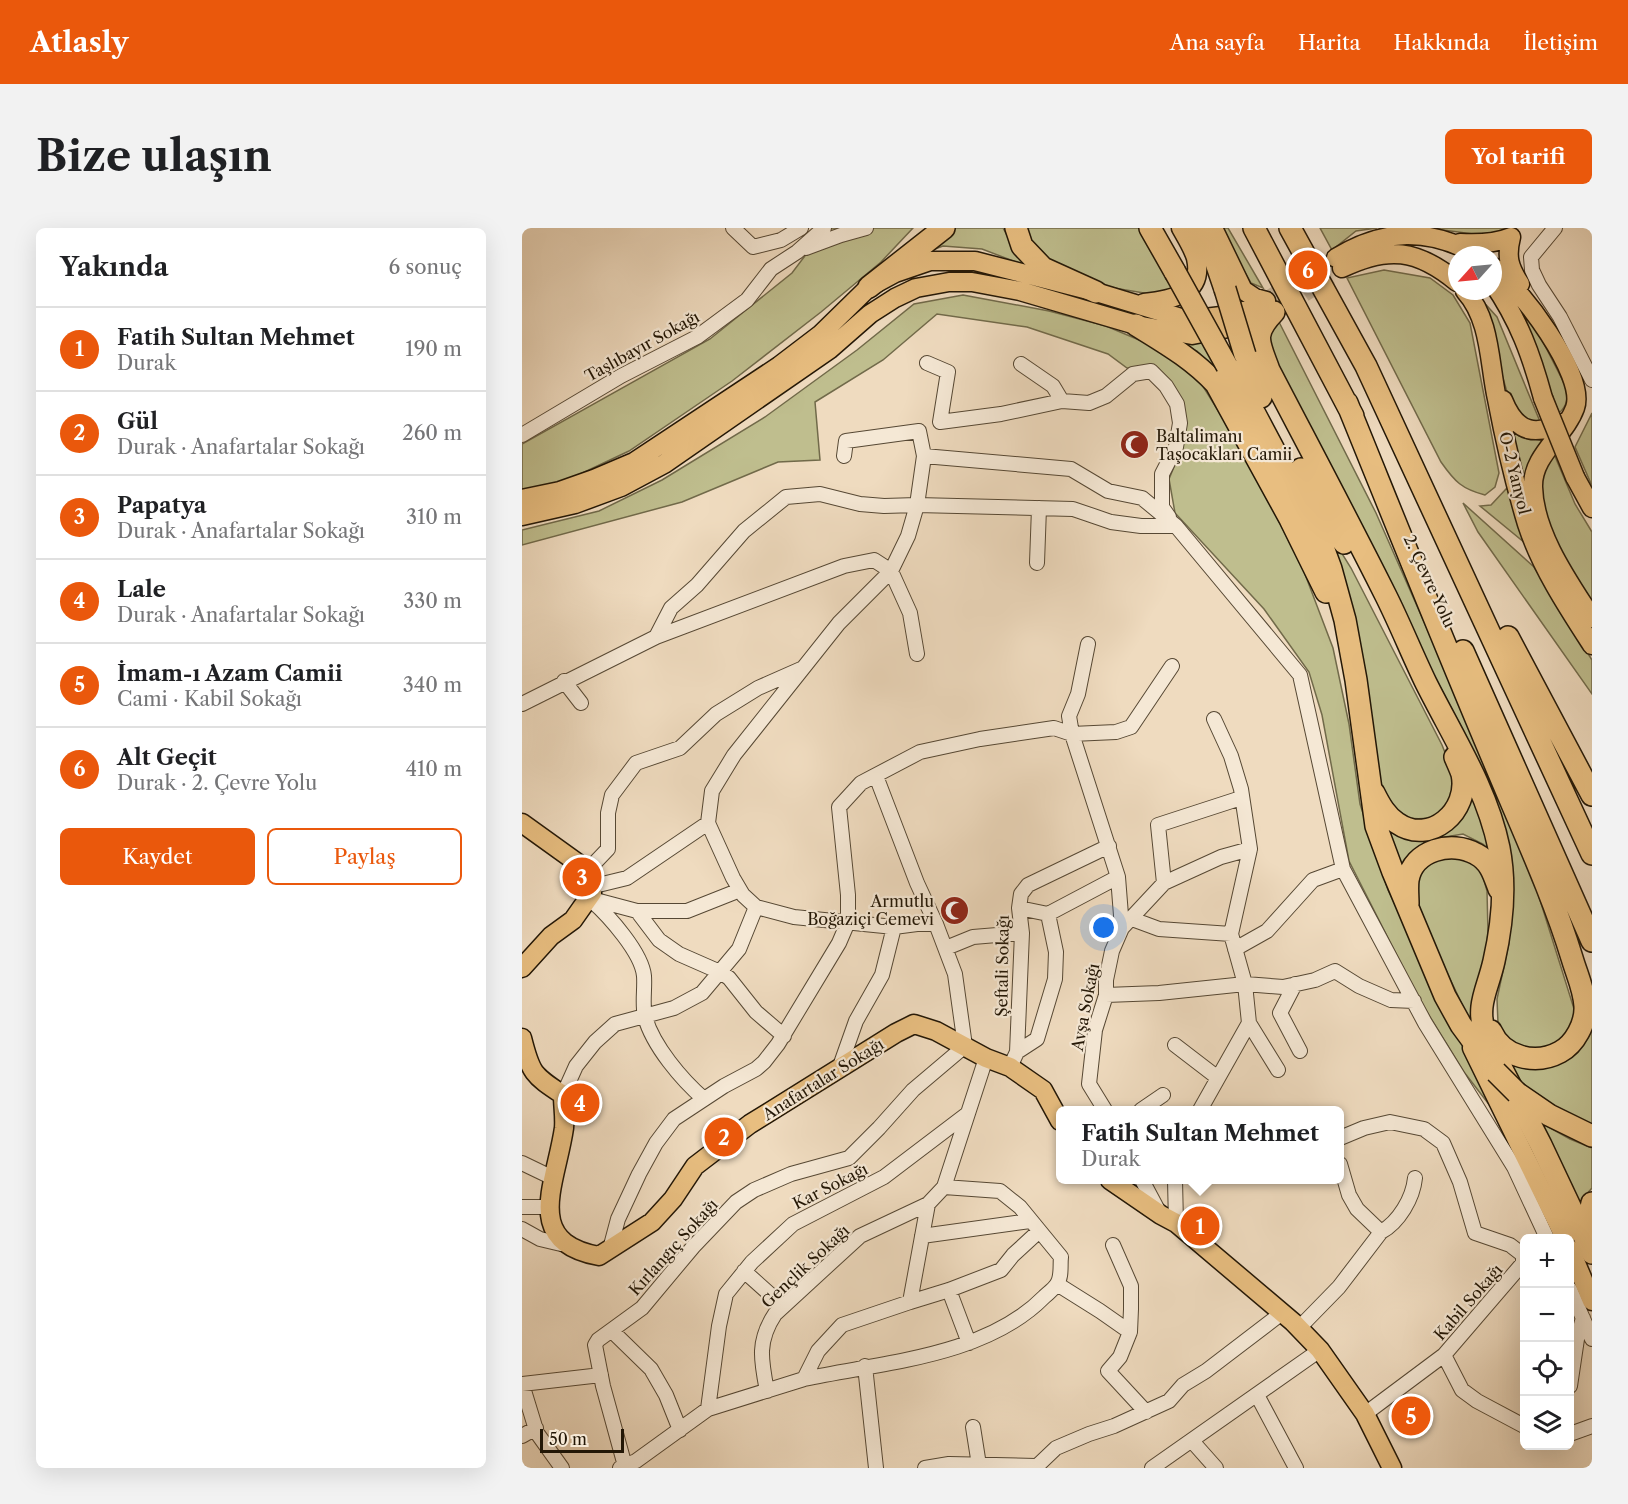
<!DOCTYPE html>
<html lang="tr">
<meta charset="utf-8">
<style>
body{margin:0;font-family:"Libre Caslon Text",serif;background:#f2f2f2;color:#202124}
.controls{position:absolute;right:18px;bottom:18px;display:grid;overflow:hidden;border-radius:9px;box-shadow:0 6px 24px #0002}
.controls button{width:54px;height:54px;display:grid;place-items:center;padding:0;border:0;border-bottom:2px solid #e0e0e0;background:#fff;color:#202124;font:30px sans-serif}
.compass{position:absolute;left:926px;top:18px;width:54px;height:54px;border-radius:50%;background:#fff;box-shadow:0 6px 24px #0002;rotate:243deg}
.scale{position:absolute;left:18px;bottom:15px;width:84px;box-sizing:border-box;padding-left:6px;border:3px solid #231706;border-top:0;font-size:16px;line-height:21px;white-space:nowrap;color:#231706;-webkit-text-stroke:4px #f5e8d5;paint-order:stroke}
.you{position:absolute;left:582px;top:700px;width:21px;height:21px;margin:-15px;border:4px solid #fff;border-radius:50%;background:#1a73e8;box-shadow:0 0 0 9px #1a73e833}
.badge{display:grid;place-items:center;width:39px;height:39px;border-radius:50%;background:#ea580c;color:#fff;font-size:20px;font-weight:700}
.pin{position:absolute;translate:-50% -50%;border:3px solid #fff;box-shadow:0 2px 6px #0006}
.popup{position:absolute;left:534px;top:878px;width:288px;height:78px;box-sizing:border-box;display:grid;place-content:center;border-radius:9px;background:#fff;filter:drop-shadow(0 2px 4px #0005);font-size:20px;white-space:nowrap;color:#757577}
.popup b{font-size:22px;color:#202124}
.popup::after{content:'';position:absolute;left:50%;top:100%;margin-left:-12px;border:12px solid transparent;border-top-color:#fff}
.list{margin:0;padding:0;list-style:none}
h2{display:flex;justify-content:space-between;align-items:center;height:78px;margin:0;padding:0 24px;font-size:26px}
h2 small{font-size:20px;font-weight:400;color:#757577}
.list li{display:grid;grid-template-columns:39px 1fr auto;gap:18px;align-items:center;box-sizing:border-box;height:84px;padding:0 24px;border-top:2px solid #e0e0e0}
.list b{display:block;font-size:22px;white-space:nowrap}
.list p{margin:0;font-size:20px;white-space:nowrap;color:#757577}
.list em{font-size:20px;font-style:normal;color:#757577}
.actions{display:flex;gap:12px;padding:18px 24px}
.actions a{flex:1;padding:14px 0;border:2px solid #ea580c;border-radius:9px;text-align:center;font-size:21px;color:#ea580c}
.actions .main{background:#ea580c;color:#fff}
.icon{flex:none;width:33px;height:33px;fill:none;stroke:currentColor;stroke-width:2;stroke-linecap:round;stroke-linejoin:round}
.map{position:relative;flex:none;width:1070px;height:1240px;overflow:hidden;border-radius:9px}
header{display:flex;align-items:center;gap:36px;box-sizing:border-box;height:84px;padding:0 30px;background:#ea580c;color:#fff}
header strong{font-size:28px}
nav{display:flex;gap:33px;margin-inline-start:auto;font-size:21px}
.intro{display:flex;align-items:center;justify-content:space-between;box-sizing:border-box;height:144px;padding:0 36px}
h1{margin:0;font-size:42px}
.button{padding:15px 27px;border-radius:9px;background:#ea580c;color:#fff;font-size:21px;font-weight:700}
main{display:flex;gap:36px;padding:0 36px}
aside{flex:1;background:#fff;border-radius:9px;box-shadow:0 6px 24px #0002}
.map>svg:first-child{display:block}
</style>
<header>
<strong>Atlasly</strong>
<nav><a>Ana sayfa</a><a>Harita</a><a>Hakkında</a><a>İletişim</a></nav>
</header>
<div class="intro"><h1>Bize ulaşın</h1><a class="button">Yol tarifi</a></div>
<main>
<aside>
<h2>Yakında<small>6 sonuç</small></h2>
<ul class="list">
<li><span class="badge">1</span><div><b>Fatih Sultan Mehmet</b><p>Durak</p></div><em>190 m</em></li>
<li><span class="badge">2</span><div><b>Gül</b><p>Durak · Anafartalar Sokağı</p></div><em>260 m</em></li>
<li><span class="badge">3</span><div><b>Papatya</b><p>Durak · Anafartalar Sokağı</p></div><em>310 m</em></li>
<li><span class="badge">4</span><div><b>Lale</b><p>Durak · Anafartalar Sokağı</p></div><em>330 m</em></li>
<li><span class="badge">5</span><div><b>İmam-ı Azam Camii</b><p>Cami · Kabil Sokağı</p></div><em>340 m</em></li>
<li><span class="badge">6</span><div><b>Alt Geçit</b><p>Durak · 2. Çevre Yolu</p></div><em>410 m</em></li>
</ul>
<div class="actions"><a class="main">Kaydet</a><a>Paylaş</a></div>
</aside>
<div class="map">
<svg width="1070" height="1240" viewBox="0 0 1070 1240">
<rect width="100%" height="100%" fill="#efdbbf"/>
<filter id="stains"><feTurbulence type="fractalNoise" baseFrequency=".00333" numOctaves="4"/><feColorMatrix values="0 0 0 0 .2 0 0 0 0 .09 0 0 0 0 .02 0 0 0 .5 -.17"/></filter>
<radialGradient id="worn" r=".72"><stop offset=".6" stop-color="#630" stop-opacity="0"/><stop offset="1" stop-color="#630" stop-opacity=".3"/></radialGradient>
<path fill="#bfbe8e" stroke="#716a4a" stroke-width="1.5" d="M 304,0 L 391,0 L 359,34 L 299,84 L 210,153 L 107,223 L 35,257 L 0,264 L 0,216 L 188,111 L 270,45 Z
M 428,0 L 481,0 L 496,27 L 520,44 L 460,21 L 421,18 L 394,28 Z
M 498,0 L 618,0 L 656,64 L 628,66 L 580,58 L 524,35 Z
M 697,0 L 706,0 L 741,60 L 729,55 Z
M 798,0 L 855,0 L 834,3 L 810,22 Z
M 906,0 L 987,0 L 966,8 Z
M 862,42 L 908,50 L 931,67 L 948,95 L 977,245 L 973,259 L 963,267 C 940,261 933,254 919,234 L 825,50 Z
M 985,65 L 1017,106 L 1043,157 C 1046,169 1046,177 1037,185 L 1022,146 Z
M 441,67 L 527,83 L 584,98 L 629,117 L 674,147 L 723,226 L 781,341 L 811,420 L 827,496 L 838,576 L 866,662 L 979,892 L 942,844 L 897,771 L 827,633 L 800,487 L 787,444 L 742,381 L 653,285 L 647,251 L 659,222 L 663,186 L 636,140 L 605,140 L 586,126 L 505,99 L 415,86 L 361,132 L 293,174 L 298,232 L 256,234 L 160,274 L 0,317 L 0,302 L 77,283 L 140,252 L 243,189 L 335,122 L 392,76 Z
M 958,70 L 975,89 L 1019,196 L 1007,195 L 989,178 Z
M 756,92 L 854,285 L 932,462 L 1013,656 L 1053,784 L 1052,796 L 1044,810 L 1028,821 L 1007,825 L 989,815 L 976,795 L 975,771 L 987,715 L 988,643 L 979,589 L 943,506 L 885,396 L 741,109 Z
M 643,108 L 685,111 L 701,150 L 675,123 Z
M 1070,185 L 1070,258 L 1053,219 Z
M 986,197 L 997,208 L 1023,213 C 1010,226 1005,240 1001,258 Z
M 1032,226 L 1053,276 L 1070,304 L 1070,382 L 1039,333 L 1019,280 L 1018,245 Z
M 985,260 L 1003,315 L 958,278 L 969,277 Z
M 941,275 L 1012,339 L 1070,432 L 1070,466 L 956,304 Z
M 796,287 L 829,340 L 920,517 C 925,530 936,552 932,566 C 925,593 889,597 870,582 C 864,577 859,567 855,559 Z
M 944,552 L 973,627 L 961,616 L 941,606 L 917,610 L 899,618 L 879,649 L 860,592 L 918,605 Z
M 944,629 L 960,645 L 965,663 L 966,705 L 962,739 L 949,779 L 950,797 L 917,728 L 895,673 L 897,645 L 908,632 Z
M 1070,789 L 1070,900 L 1051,892 L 996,854 L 982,831 L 1054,824 L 1067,808 Z
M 1014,892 L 1048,911 L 1070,920 L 1070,960 L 1063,968 L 1058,980 Z"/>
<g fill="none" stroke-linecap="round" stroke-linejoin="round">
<path stroke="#c6b49a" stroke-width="18" stroke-dasharray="18 9" stroke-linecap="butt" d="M 744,73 L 814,30
M 759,80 L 808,48"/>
<defs>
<path id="minor" d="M 211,0 L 231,19 L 259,12 L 279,0
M 1033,0 L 1009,29 L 1010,42 L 1017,57 L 1038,89 L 1070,152
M 284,20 L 319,7 L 344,0
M 405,135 L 426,144 L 418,194 L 479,186 L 540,173 L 567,175 L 584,168 L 611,146 L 629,143 L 644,158 L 655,176 L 658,195 L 654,219 L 640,246 L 640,279 L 647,289
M 499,136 L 531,158 L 540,173
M 0,207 L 99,148 L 175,109 L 225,72 L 249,41 L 275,24 L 302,0
M 322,228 L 324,213 L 397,203 L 402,228 L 549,241 L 586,263 L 620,270 L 654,298 L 778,447 L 821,641 L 903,795 L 992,939 L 1025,1010
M 515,335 L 517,280
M 134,409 L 149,380 L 175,357 L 222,303 L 264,269 L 298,266 L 338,276 L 362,278 L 395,277 L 402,228
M 566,416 L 556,466 L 547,488 L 550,506 L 596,649 L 600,700 L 590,723 L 584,752 L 584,767 L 573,802 L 567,856 L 583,882
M 395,426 L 388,385 L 369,343 L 386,308 L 395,277 L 551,281 L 589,294 L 619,298 L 654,298
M 42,453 L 59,475
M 0,476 L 134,409 L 322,338 L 352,332 L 369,343 L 317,395 L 212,527 L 190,563 L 186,595 L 211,650 L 221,667 L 234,679 L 272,689 L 372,699
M 64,644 L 86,621 L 86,585 L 90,567 L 114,535 L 158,520 L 194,486 L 236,460 L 279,441
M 642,655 L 636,597 L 719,570
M 68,659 L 105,650 L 186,595
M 66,670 L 115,683 L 137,712 L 157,726 L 198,744 L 207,750 L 234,784 L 262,808
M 70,673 C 87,688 120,725 122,748 C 123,761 120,776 123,789 C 131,818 160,852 182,871
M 497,680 L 526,686 L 596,649
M 115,683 L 165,683 L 218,662
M 610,691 L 637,701 L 709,706
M 600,700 L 642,655 L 699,629 L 728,621
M 424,720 L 451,709 L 500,705
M 713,721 L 745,703 L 791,652 L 821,641
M 773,756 L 758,785 L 778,823
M 584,767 L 637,765 L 723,756 L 761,759 L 793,752 L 813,743 L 837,758 L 869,772 L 892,773
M 727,795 L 756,842
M 653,817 L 696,850
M 495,824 L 515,811 L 533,751 L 534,724 L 526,686
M 488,839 L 495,824 L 500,705 L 497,680 L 499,666 L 506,657 L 587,618
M 317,841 L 334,793 L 360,747 L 372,699 L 395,696 L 414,696
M 41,867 L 54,838 L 73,814 L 93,796 L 152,780 L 180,765 L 217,721 L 234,679
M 619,882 L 641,867
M 678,882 L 727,795 L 723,756 L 709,706 L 728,621 L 719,561 L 709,528 L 692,491
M 818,910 L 842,900 L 868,894 L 902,901 L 921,915 L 938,954 L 953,1005 L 988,1017 L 1001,1027 L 1001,1035 L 922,1127 L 843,1186
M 0,935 L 29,949
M 818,936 L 827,967 L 835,981 L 859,1004 C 877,994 891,970 893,950
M 620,952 L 637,984
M 653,952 L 654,995
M 0,979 L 23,979
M 0,1001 L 18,1011 L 39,1016
M 400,1008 L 508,993
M 591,1017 L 609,1058 L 609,1081 L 608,1104 L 598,1129 L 586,1143 L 624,1184
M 88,1021 L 96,991 L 117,946 L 134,915 L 152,891 L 202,858 L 234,841 L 242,834 L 256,816 L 317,715 L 326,694 L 326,667 L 317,579 L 339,555 L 398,524 L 458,511 L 532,500 L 550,506 L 594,504 L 609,499 L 650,438
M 222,1043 L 261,1078
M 535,1056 L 578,1083 L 608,1104
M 1048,1061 L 1070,1111
M 427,1062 L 447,1115
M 388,1074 L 427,1062 L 479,1042 L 491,1027 L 516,1004
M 777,1100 L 817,1059 L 859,1004
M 90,1103 L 129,1141 L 144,1167 L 158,1202
M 922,1127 L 940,1162 L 955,1173 L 1002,1198
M 343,1138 L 354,1240
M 282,1151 C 361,1134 463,1129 522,1069 C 526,1065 532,1061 535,1056 C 540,1049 538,1037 539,1029 L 498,979 L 478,963 L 422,959
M 0,1156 L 15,1205 L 40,1240
M 0,1156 L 79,1147
M 1048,1158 L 1055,1111 L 1061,1090
M 245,1163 C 239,1132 235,1113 253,1086 L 338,1008 L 406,976
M 735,1167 L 774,1240
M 186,1181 L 197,1098 L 204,1066 L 230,1034 L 271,996 L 362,949 L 445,886
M 451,1199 L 457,1237
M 1048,1206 L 1070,1198
M 0,1208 L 14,1200
M 670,1213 L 694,1240
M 103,1238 L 81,1158 L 73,1117 L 76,1112 L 120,1080 L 171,1019 L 214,974 L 232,962 L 269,946 L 327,930 L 357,900 L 391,862 L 443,818 L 433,746 L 414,696 L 395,655 L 354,548
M 98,1240 L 114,1233 L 186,1181 L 282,1151 L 296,1123 L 320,1097 L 388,1074 L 406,976 L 422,959 L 464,830
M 403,1240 L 427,1236 L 514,1238
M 513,1240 L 534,1220 L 567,1206 L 592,1198 L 647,1173 L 661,1157 L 684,1143 L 760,1085
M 630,1240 L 798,1122"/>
<path id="major" d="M 691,0 L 721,62 L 733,70 L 744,73
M 989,9 C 984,29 987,39 998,56
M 938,15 C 955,16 972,16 989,9
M 814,30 C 862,0 907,0 956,27
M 971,39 C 997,59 1065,147 1053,180 C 1043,208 1010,227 1011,259 C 1012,305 1046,353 1070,390
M 820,40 C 866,18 895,21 935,54
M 971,55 C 997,93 1009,126 1021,170
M 943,63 C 969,92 967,135 975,171 C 983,213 993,256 1005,296 C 1019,339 1046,380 1070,417
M 622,75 C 649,72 682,67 674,30 C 671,20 664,9 659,0
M 981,172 C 995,207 1014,208 1046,193
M 1053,249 L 1070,280
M 0,271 L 38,263 L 72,251 L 112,234 L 257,138 L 299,106 L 347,59 L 373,45 L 408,33 L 453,33 L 574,64 L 666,92 L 716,86 L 744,73
M 0,288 L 53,276 L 99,259 L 142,236 L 308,121 L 348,86 L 373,70 L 394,60 L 427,54 L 450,54 L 498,63 L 614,97 L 670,107 L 722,97 L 752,84
M 0,595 L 57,636 L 64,644 L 70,665 L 51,692 L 29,708 L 0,740
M 0,810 C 9,846 11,847 41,867 C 41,878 43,890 42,900 C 34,956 0,1014 77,1028 L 130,994 L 151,971 L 173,938 L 228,896 L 374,805 L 392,796 L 414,803 L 464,830 L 488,839 L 521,862 L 538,893
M 950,820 L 1043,1010
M 588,952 L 639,987 L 654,995 L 771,1094 L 798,1122 L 843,1186 L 870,1240
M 1048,1021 L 1070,1073"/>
<path id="highway" d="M 494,0 L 500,18 L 521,40 L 574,64
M 628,0 L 653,44
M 677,0 L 690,23 L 703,61
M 732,0 L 831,188
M 768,0 L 844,138 L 1070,626
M 347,59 L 422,0
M 752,84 C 730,107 737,114 747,142 C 786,217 826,292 864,368 C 878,396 890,426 904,455 C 931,509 965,561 977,620 C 984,656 980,698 972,733 C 965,764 954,775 963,808 L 1019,917 L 1070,1025
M 614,97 C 643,115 671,131 694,156 L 768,291 L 804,364
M 723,127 L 739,169
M 705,138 L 733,186 L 795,303 L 809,341 L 823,392 L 834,452 L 854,598 L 871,644 L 923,768 L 939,797 L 964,831
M 825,175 C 877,303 928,431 982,557 C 1006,614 1032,671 1050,730 C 1055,747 1062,761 1063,778 C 1064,795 1053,816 1038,824 C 1014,837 981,830 969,803
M 779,241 L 822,315
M 986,409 L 1070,567
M 941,423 L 1070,713
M 852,565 C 858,577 864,588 875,595 C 908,618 948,583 940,546 C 938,540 935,534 933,529
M 886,676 C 886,669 885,660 886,652 C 891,622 930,612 954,626 C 968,633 972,647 977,661
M 995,865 L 1027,887 L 1070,908
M 1069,1012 L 1065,997 L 1070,975"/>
</defs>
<use href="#minor" stroke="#564834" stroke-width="16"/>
<use href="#major" stroke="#231706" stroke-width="21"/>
<use href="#highway" stroke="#231706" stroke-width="24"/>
<use href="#minor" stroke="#f5e8d5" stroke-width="14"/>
<use href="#major" stroke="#e8be80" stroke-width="18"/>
<use href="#highway" stroke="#e8be80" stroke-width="21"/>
<defs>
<path id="major-bridge" d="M 1021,170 L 1053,249"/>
<path id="highway-bridge" d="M 653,44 L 705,138
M 703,61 L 723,127
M 974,844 L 995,865"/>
</defs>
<use href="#major-bridge" stroke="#231706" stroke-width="21" stroke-linecap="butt"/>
<use href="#highway-bridge" stroke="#231706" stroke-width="24" stroke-linecap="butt"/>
<use href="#major-bridge" stroke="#e8be80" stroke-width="18"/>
<use href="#highway-bridge" stroke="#e8be80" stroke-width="21"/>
</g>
<defs>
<symbol id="mosque-disc" viewBox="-11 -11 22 22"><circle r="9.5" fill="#8f2418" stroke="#f5e8d5"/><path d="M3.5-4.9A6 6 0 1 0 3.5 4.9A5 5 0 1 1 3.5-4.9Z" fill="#fff"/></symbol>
</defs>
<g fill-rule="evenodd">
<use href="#mosque-disc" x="596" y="200" width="33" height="33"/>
<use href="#mosque-disc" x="416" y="666" width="33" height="33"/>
</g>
<g text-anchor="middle" stroke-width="4.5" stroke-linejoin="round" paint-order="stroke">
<g font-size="16" fill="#231706" stroke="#f5e8d5">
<text transform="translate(120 118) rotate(-29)" y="6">Taşlıbayır Sokağı</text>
<text transform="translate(993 245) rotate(76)" y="6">O-2 Yanyol</text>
<text transform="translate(908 353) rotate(65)" y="6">2. Çevre Yolu</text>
<text transform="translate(480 738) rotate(-89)" y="6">Şeftali Sokağı</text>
<text transform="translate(563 779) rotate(-79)" y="6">Avşa Sokağı</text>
<text transform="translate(301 851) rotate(-32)" y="6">Anafartalar Sokağı</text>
<text transform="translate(308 958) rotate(-27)" y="6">Kar Sokağı</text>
<text transform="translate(151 1019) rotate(-48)" y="6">Kırlangıç Sokağı</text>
<text transform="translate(283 1038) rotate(-43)" y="6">Gençlik Sokağı</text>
<text transform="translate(946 1074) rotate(-49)" y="6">Kabil Sokağı</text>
</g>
<g font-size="16" fill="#231706" stroke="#f5e8d5" text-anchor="start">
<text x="634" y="214">Baltalimanı<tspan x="634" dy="18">Taşocakları Camii</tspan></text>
<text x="412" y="679" text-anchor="end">Armutlu<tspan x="412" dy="18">Boğaziçi Cemevi</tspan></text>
</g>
</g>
<rect width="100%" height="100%" filter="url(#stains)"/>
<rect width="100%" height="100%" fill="url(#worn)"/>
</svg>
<div class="controls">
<button>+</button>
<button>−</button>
<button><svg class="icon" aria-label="locate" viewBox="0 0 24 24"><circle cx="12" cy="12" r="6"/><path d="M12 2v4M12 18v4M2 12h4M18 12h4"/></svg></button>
<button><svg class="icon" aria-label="layers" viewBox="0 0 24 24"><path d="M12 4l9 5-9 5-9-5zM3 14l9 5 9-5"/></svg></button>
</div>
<svg class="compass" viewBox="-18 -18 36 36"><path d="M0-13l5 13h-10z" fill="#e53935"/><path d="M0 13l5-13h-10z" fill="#757577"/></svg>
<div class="scale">50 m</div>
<div class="you"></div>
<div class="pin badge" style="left:678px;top:998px">1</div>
<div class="popup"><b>Fatih Sultan Mehmet</b>Durak</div>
<div class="pin badge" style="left:202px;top:909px">2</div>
<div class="pin badge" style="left:60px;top:649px">3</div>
<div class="pin badge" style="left:58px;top:875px">4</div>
<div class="pin badge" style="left:889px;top:1188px">5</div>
<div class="pin badge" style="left:786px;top:42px">6</div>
</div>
</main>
